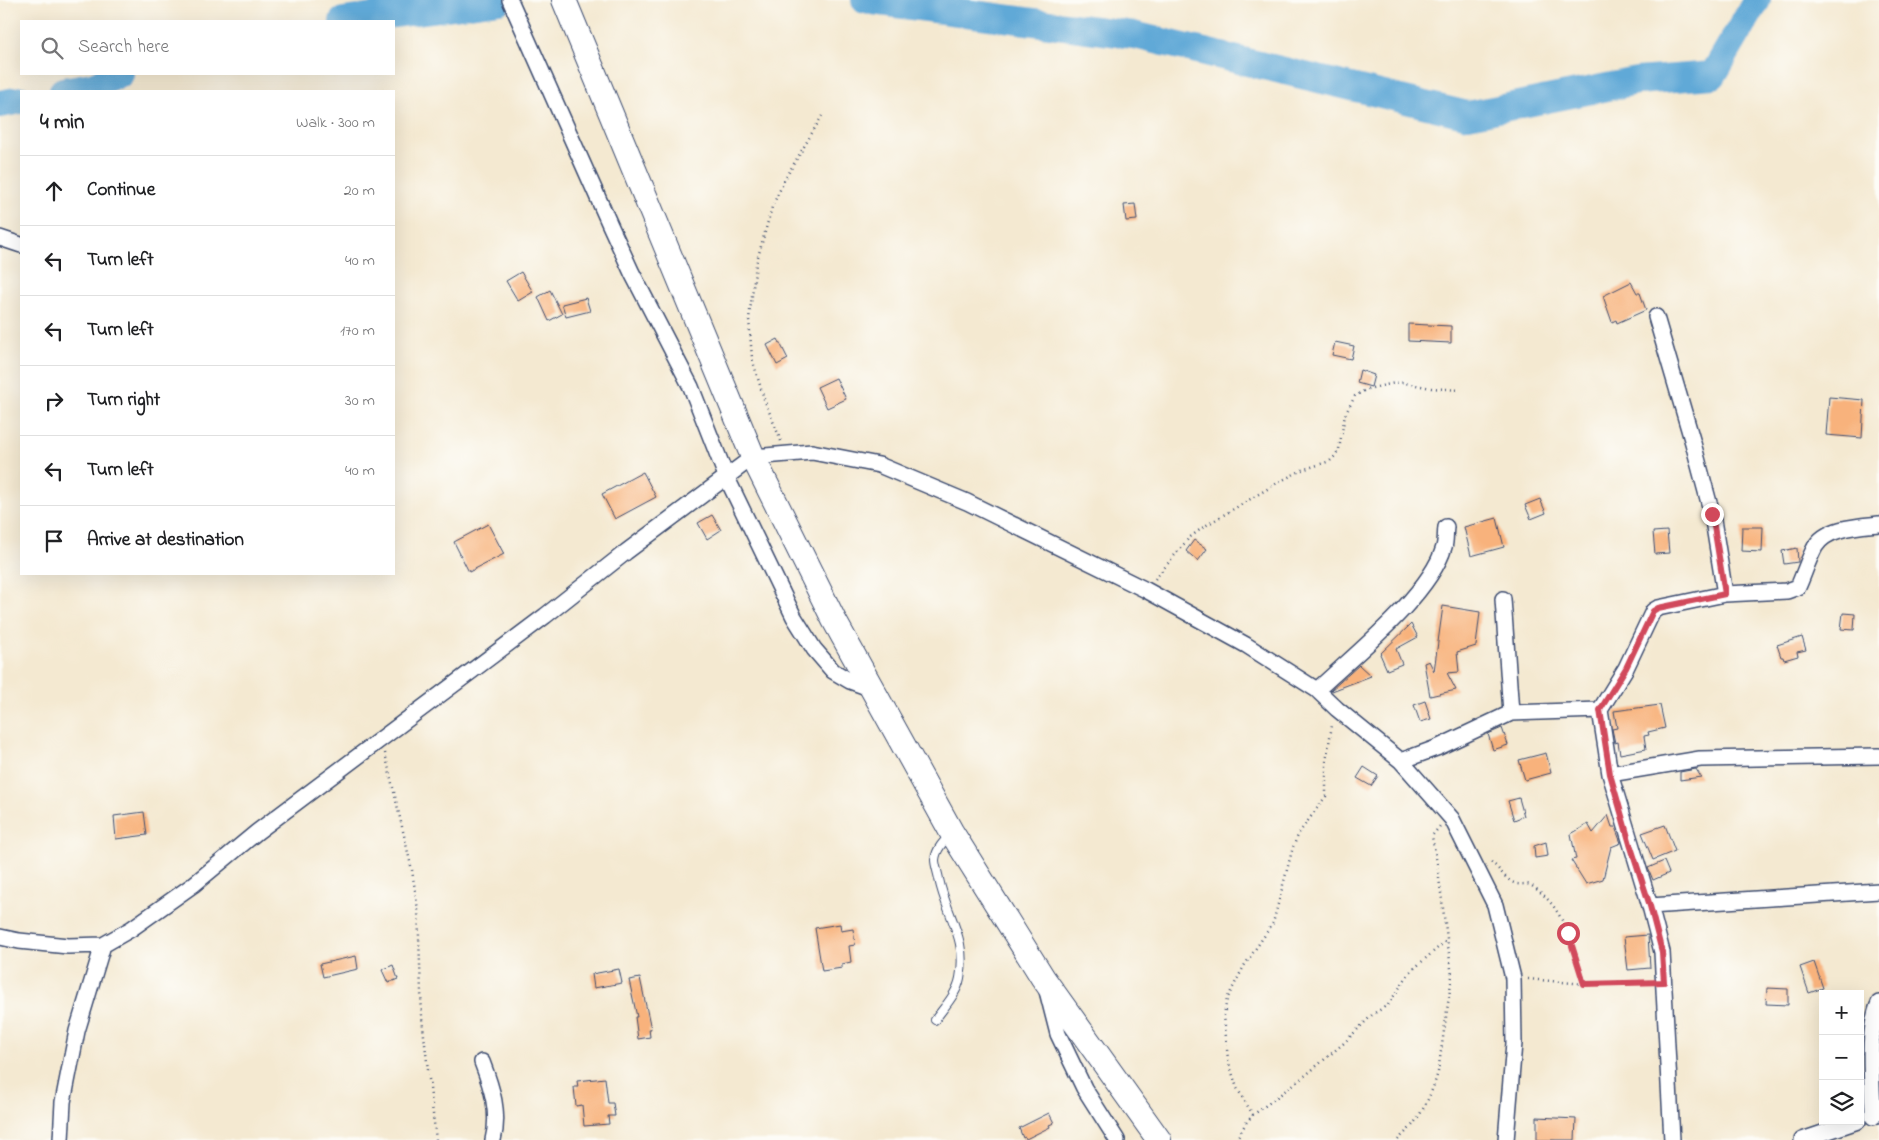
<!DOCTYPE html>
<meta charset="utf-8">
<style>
body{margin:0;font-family:"Indie Flower",sans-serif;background:#f6f6f6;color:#202124}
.controls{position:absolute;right:15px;bottom:15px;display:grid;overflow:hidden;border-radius:0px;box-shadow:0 5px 20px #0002}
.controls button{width:45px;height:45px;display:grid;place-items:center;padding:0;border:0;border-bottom:1px solid #e0e0e0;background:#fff;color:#202124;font:25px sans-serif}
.stop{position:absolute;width:15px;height:15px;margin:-11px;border:4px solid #d1495b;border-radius:50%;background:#fff}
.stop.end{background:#d1495b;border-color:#fff;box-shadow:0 1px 5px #0008}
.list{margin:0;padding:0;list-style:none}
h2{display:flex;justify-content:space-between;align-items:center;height:65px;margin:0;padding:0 20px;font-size:21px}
h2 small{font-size:16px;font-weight:400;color:#757577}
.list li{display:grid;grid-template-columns:32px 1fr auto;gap:15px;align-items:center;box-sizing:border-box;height:70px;padding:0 20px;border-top:1px solid #e0e0e0}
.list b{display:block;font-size:19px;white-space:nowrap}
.list em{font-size:16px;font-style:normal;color:#757577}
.icon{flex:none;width:28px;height:28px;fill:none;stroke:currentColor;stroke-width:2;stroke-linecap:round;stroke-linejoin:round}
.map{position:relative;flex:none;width:1879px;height:1140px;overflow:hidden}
.search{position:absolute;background:#fff;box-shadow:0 5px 20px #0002;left:20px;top:20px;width:375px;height:55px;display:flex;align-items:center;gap:12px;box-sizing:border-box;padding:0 18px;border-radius:0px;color:#757577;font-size:19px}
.panel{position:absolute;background:#fff;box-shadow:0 5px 20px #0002;left:20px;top:90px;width:375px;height:485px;border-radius:0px}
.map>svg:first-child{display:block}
</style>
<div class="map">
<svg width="1879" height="1140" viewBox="0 0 1879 1140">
<rect width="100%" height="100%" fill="#fdfcf7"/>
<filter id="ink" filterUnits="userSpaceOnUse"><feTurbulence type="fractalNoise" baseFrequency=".02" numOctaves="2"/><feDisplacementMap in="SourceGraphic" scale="10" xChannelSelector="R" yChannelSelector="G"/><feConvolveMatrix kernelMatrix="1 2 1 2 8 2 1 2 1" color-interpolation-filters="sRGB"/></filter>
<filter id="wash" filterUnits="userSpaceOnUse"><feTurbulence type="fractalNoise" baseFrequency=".0096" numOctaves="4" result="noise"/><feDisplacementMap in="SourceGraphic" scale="20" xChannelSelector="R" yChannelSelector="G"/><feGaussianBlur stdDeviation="1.12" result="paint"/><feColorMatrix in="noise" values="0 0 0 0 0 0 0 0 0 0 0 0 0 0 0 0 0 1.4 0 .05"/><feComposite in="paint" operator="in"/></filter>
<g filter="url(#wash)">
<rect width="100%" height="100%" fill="#f4e9d1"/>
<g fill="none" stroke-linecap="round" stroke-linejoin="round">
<path stroke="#60a9d7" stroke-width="28" d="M 865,0 L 1134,35 L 1468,115 L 1637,81 L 1713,75 L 1757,0
M 343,21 L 499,0
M 63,91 L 92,86 L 120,74
M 0,104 L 21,100"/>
</g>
<g id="blocks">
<path fill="#f8b27c" d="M 1135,204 L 1137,220 L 1126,221 L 1124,205 Z
M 521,272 L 533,292 L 518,301 L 506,281 Z
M 1631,282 L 1637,293 L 1640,293 L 1646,310 L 1617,323 L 1616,320 L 1612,322 L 1603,296 Z
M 550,290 L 562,314 L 549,321 L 538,297 Z
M 586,298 L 590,311 L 566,317 L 562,304 Z
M 1408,324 L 1451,326 L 1451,343 L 1408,341 Z
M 778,339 L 788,359 L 777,365 L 767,345 Z
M 1335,342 L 1354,346 L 1351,359 L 1332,355 Z
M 1360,370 L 1374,375 L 1371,387 L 1357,383 Z
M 836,378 L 846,399 L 827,408 L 817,387 Z
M 1829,397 L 1864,400 L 1862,438 L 1826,435 Z
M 643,472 L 656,497 L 615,519 L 602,494 Z
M 1540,499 L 1546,513 L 1531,519 L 1525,505 Z
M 712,515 L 721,530 L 707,539 L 698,523 Z
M 1497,518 L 1504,547 L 1471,556 L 1464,527 Z
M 488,524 L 504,554 L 469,572 L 454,542 Z
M 1742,527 L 1763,527 L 1762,552 L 1741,551 Z
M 1667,531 L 1669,553 L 1655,554 L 1653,532 Z
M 1194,540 L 1207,549 L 1198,561 L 1186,551 Z
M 1797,548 L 1798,562 L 1784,564 L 1782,551 Z
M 1443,606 L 1480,612 L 1476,646 L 1457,652 L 1459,672 L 1447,673 L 1456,690 L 1430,696 L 1424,663 L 1429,661 L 1434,671 Z
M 1843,613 L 1855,614 L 1854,630 L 1841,629 Z
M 1411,624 L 1418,637 L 1396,649 L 1402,664 L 1387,670 L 1380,654 Z
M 1802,637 L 1806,650 L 1797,652 L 1798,656 L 1784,660 L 1783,657 L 1781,657 L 1777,645 Z
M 1359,665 L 1371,676 L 1332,691 L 1331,690 Z
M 1425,701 L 1431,719 L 1420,722 L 1414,705 Z
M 1660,705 L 1665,728 L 1648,732 L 1649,735 L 1644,736 L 1646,749 L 1620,754 L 1618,742 L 1615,743 L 1612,729 L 1617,728 L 1614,711 Z
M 1502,728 L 1508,745 L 1493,750 L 1488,734 Z
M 1546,753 L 1551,773 L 1525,780 L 1519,760 Z
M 1364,767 L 1378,776 L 1371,786 L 1357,778 Z
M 1696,769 L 1701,777 L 1680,780 L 1680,772 Z
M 1519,798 L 1524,816 L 1514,820 L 1508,801 Z
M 144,812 L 147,835 L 116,839 L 114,816 Z
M 1608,815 L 1612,827 L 1615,827 L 1621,843 L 1611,847 L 1603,879 L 1586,884 L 1571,860 L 1576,859 L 1571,834 L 1588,824 L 1593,833 Z
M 1665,825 L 1675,851 L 1653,860 L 1642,833 Z
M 1546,842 L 1548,856 L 1535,858 L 1534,846 Z
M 1664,861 L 1669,873 L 1653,880 L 1648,868 Z
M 840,924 L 841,931 L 853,929 L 855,945 L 849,946 L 851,962 L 842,964 L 842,968 L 822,971 L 815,928 Z
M 1648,935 L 1650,968 L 1628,970 L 1624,937 Z
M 356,956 L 358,969 L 323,977 L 320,964 Z
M 1814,962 L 1823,988 L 1809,993 L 1800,967 Z
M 393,965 L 398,979 L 388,983 L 382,970 Z
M 619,969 L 622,983 L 594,988 L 592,974 Z
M 640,978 L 651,1029 L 649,1029 L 650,1037 L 638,1039 L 635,1017 L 637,1017 L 629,980 Z
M 1767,988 L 1788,989 L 1788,1005 L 1766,1004 Z
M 605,1078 L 608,1103 L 613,1103 L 615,1116 L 608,1116 L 609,1124 L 584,1126 L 582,1105 L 576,1106 L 574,1087 L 578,1087 L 577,1081 Z
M 1049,1113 L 1054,1123 L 1049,1125 L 1050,1127 L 1026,1139 L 1025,1137 L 1023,1138 L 1019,1128 Z
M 1537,1117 L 1576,1119 L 1575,1140 L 1537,1140 Z"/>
</g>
</g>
<g filter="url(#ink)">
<use href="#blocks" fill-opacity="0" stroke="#3c4b6f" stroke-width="1"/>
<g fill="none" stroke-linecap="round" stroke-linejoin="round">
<defs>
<path id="service" d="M 935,1020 C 944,1007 957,994 960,978 C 968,938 946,915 939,879 C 938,873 935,865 935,860 C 936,849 944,841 951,834"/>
<path id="minor" d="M 510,0 L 610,225 L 632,273 L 691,387 L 726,476 L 794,617 L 814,649 L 833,671 L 850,681 L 872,689
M 0,238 L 21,245
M 1656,317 L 1693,443 L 1712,514 L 1725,594
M 1503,599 L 1511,713
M 1317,690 C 1354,655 1430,595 1444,547 C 1446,541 1445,533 1446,527
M 1401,761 L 1452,819 L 1495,905 L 1513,978 L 1514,1043 L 1506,1140
M 1610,774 L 1700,759 L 1879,756
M 1650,906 L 1879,891
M 0,937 L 19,941 L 68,946 L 103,945 L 131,929 L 193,885 L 257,832 L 545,616 L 626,552 L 753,457 L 812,452 L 879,465 L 967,502 L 1146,590 L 1246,645 L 1317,690 L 1337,709 L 1401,761 L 1439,747 L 1511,713 L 1600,710
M 1047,991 L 1058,1034 L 1084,1088 L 1117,1140
M 482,1062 C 492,1088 500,1113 493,1140
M 1873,1117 C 1873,1085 1866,1032 1879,1003
M 61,1140 L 63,1102 L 77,1031 L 103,945
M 1672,1140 L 1662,952 L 1650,906 L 1610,774 L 1600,710 L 1626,668 L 1653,611 L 1658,608 L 1725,594 L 1787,591 L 1798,587 C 1804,574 1808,560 1815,547 C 1826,527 1860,526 1879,524
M 1802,1140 L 1858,1121"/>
<path id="trunk" d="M 564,0 L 753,457 L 834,620 L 952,833 L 1043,978 L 1159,1140"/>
</defs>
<use href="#service" stroke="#3c4b6f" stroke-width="10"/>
<use href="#minor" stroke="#3c4b6f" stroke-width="18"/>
<use href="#trunk" stroke="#3c4b6f" stroke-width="26"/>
<path stroke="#3c4b6f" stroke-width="2.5" stroke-dasharray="1 4" stroke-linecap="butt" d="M 781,441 L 764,399 L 752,358 L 749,319 L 756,264 L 772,207 L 785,179 L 822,116
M 1155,579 L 1189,538 L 1205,526 L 1279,482 L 1302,470 L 1330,461 L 1335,456 L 1339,449 L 1345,415 L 1355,396 L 1367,389 L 1400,382 L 1431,388 L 1460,390
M 385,753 L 412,870 L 418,910 L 422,1018 L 436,1140
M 1491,862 C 1499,868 1505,879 1514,883 C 1520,886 1526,882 1532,886 C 1566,908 1573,949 1584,984
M 1528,979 L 1584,984 L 1650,982
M 1253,1115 L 1237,1088 L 1228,1060 L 1224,1015 L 1227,999 L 1244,966 L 1273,923 L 1293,847 L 1299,833 L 1326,796 L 1326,762 L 1332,725
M 1236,1140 L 1246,1123 L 1253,1115 L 1306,1075 L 1344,1043 L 1373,1014 L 1388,1005 L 1410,972 L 1447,940
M 1398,1140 C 1403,1134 1410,1129 1414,1123 C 1425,1108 1433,1090 1438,1072 L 1452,976 L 1437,863 L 1433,842 L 1432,836 L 1440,826"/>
<use href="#service" stroke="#fff" stroke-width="8"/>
<use href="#minor" stroke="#fff" stroke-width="15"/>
<use href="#trunk" stroke="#fff" stroke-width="24"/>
</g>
</g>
<g fill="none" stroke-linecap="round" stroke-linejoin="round" filter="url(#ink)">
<path stroke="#d1495b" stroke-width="6" d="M 1568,933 L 1584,984 L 1664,982 L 1662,952 L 1650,906 L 1630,844 L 1610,774 L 1600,710 L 1626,668 L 1653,611 L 1658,608 L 1725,594 L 1712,514"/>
</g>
</svg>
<div class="controls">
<button>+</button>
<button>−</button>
<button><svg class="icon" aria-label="layers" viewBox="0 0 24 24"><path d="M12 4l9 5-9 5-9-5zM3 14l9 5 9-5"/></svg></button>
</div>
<div class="stop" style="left:1568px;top:933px"></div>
<div class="stop end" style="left:1712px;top:514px"></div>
<div class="search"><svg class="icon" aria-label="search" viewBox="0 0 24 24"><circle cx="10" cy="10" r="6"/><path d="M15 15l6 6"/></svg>Search here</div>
<section class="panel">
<h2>4 min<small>Walk · 300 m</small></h2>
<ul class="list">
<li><svg class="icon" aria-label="ahead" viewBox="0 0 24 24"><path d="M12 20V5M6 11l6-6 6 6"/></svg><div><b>Continue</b></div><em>20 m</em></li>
<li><svg class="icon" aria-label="left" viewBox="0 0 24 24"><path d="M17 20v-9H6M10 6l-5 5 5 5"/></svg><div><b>Turn left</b></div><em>40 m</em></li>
<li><svg class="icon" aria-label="left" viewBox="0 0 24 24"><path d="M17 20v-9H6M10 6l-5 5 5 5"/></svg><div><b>Turn left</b></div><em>170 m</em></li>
<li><svg class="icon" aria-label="right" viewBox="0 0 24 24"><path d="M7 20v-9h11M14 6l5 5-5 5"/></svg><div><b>Turn right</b></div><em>30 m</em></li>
<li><svg class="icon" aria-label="left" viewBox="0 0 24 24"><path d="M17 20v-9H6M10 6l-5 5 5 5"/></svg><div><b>Turn left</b></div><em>40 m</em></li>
<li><svg class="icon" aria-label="arrive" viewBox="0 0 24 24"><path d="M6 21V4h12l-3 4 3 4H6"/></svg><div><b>Arrive at destination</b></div></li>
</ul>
</section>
</div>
